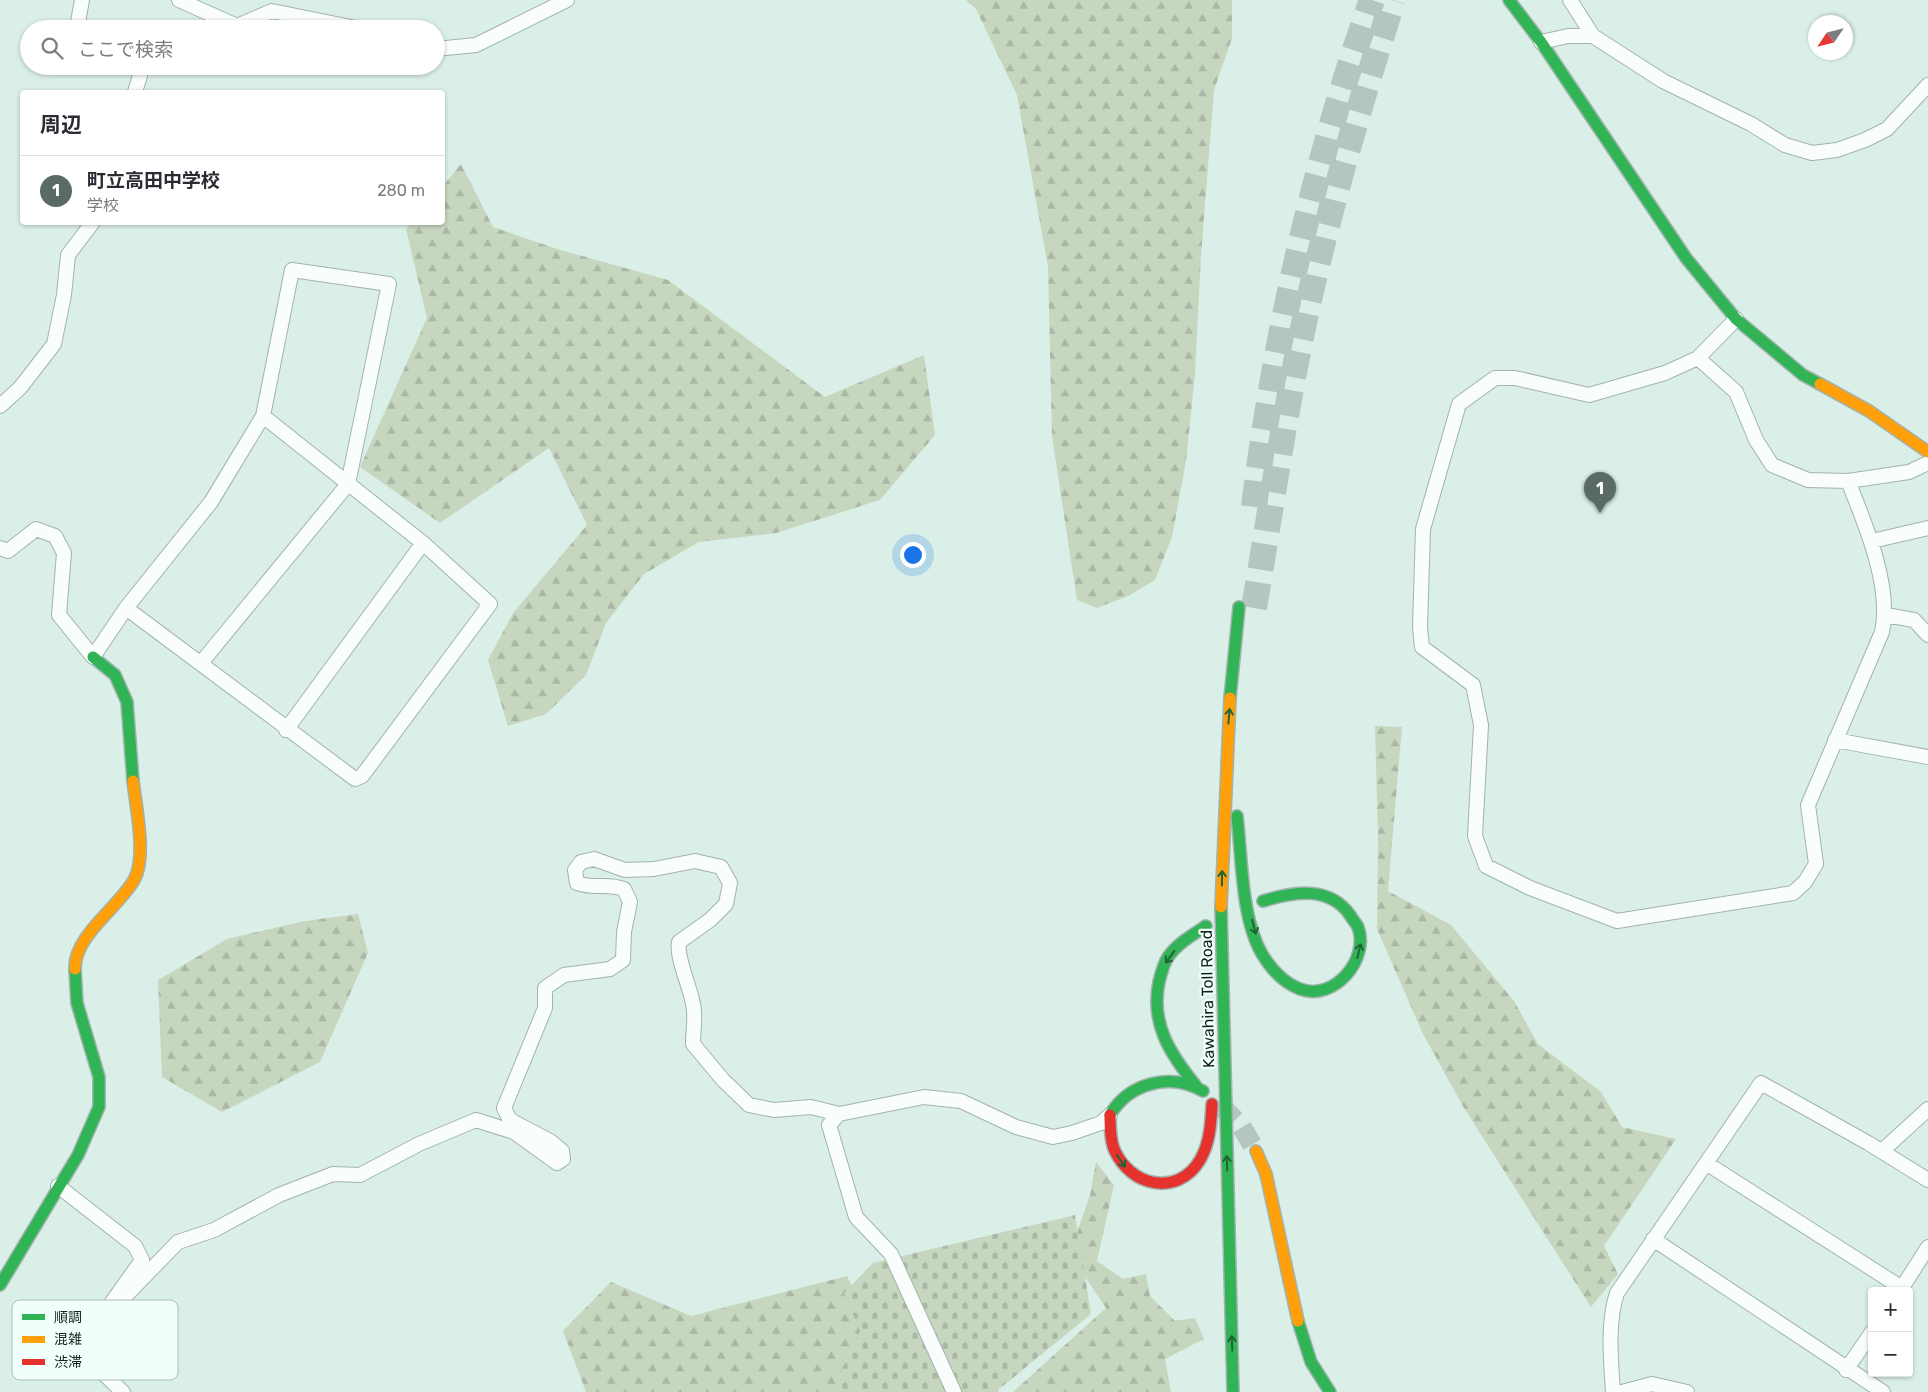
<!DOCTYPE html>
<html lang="ja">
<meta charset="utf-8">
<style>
body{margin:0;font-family:Rubik,"Noto Sans JP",sans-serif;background:#f2f2f3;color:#2b2b33}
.controls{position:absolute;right:15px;bottom:15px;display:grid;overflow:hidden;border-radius:5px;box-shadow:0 1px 4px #0004}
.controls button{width:45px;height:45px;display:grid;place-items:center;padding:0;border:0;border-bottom:1px solid #e1e1e2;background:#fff;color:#2b2b33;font:25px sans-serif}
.compass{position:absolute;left:1808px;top:15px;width:45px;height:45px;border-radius:50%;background:#fff;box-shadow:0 1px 4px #0004;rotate:235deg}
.you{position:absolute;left:912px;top:554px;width:18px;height:18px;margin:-12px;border:4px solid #fff;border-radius:50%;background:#1a73e8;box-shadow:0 0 0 8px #1a73e833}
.badge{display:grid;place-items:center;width:32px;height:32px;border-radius:50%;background:#5a6a65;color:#fff;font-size:16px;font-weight:700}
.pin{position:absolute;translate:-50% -41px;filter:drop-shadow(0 1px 2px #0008)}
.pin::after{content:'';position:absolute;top:26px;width:18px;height:15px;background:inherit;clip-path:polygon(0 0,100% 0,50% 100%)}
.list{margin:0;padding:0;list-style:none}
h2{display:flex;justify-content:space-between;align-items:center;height:65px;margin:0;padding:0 20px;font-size:21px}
h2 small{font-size:16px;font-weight:400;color:#7c7c81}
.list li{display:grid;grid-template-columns:32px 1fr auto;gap:15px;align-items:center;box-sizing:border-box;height:70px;padding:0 20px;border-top:1px solid #e1e1e2}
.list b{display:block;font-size:19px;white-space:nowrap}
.list p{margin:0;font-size:16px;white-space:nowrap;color:#7c7c81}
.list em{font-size:16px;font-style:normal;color:#7c7c81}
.icon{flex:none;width:28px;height:28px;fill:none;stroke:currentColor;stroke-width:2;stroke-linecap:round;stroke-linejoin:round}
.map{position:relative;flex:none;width:1928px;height:1392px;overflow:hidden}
.search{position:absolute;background:#fff;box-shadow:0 1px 4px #0004;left:20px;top:20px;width:425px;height:55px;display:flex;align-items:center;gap:12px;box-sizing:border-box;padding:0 18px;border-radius:28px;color:#7c7c81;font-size:19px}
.panel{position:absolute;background:#fff;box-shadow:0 1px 4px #0004;left:20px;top:90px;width:425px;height:135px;border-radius:5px}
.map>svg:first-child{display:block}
</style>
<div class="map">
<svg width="1928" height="1392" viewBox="0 0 1928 1392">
<defs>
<pattern id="forest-firs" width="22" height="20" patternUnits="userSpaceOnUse" patternTransform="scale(1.25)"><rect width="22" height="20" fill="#c7d6bf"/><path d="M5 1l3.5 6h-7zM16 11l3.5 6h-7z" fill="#aab7a4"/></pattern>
<pattern id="cemetery-stones" width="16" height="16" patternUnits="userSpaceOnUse" patternTransform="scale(1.25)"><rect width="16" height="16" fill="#c7d6bf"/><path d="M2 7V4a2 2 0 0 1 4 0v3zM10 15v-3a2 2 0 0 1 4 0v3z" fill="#aab7a4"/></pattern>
</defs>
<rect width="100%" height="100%" fill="#daefe8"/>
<path fill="url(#forest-firs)" d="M 966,0 L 1232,0 L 1232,38 L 1214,90 L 1201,255 L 1195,374 L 1186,461 L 1172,537 L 1155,580 L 1128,596 L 1097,608 L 1077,600 L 1052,436 L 1048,267 L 1017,95 L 976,9 Z
M 461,164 L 493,227 L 557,249 L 668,280 L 825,397 L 924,355 L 935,435 L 880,500 L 776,533 L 699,542 L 644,574 L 606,623 L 586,675 L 546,714 L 508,726 L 488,660 L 513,613 L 587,525 L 549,448 L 440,523 L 360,467 L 427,318 L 406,229 L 412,223 L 442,222 L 443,186 Z
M 1375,726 L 1402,727 L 1388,891 L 1451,925 L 1514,1001 L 1538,1044 L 1601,1092 L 1622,1127 L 1676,1139 L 1604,1246 L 1618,1274 L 1591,1307 L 1464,1108 L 1423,1034 L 1377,929 L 1378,837 Z
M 358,914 L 368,953 L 320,1062 L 222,1112 L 162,1077 L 158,980 L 227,939 L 305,921 Z
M 1096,1162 L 1114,1185 L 1097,1261 L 1123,1279 L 1146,1274 L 1150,1296 L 1175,1321 L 1195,1318 L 1204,1339 L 1165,1359 L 1171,1392 L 1013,1392 L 1106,1308 L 1079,1268 L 1075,1239 L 1090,1195 Z
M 847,1276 L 871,1325 L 842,1392 L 586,1392 L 563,1331 L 611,1282 L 691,1316 Z"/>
<path fill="url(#cemetery-stones)" d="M 1075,1215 L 1091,1314 L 998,1390 L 999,1392 L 832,1392 L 860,1331 L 844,1293 L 873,1263 Z"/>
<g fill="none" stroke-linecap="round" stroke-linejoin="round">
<path stroke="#b3c6c0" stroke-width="20" stroke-dasharray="20 10" stroke-linecap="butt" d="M 1221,1106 L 1241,1126 L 1256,1151"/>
<path stroke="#b3c6c0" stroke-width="26" stroke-dasharray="26 13" stroke-linecap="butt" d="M 1254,507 C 1275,334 1314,164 1372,0
M 1254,608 C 1268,526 1280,444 1296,362 C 1320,239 1355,119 1393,0"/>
<defs>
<path id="street" d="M 82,0 L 78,22 L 84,29
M 179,0 L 237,26 L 272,11 L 361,29
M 1570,0 L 1593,36
M 1541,42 L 1568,36 L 1593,36 L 1663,81 L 1751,124 L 1785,145 L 1812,153 L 1837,150 L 1865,140 L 1887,129 L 1928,85
M 436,49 L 476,45 L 567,0
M 135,92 L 142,69 L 139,66
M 1736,319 L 1698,358 L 1665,373 L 1589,395 L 1515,378 L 1495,378 L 1459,404 L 1423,529 L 1420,627 L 1422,647 L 1473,685 L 1481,725 L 1475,836 L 1486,866 L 1530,888 L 1617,921 L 1793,893 L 1805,882 L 1816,864 L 1808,805 L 1882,632 C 1892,587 1865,523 1848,481
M 1698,358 L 1736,392 L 1756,440 L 1772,465 L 1808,480 L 1848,481 L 1909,472 L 1928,463
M 0,406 L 20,388 L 54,344 L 64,295 L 68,255 L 93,222
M 1872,541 L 1928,528
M 0,548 L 8,551 L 36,529 L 55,536 L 64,553 L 59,615 L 93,657 L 126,608 L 211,502 L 263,416 L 292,270 L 389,284 L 348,484 L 201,663
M 126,608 L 355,779 L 362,776 L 490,604 L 423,543 L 263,416
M 1886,615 L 1914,620 L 1928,635
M 286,730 L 423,543
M 1835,740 L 1928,757
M 1882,1151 L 1928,1109
M 1706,1163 L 1902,1288
M 58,1186 L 135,1246 L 142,1260 L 112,1302
M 1653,1239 L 1883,1392
M 1900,1291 L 1928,1247
M 1846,1370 L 1872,1332
M 123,1392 L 91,1362 L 89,1340 L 102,1320 L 178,1242 L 214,1230 L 279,1195 L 333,1174 L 360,1175 L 419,1144 L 476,1120 L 514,1132 L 557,1163 L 563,1159 L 562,1151 L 550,1141 L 510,1120 L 504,1108 L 545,1008 L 545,988 L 564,975 L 610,969 L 623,960 L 624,932 L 630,902 L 624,889 C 604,882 596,890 577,883 L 575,870 L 581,862 L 594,859 L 625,870 L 654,869 L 695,861 L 721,867 L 730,883 L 726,904 L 710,920 L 679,942 C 676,958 690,986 693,1004 C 696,1016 693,1031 693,1044 L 723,1080 L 749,1105 L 774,1110 L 811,1107 L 839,1114
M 954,1392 L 891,1254 L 856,1217 L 829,1125 L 839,1114 L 924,1097 L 961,1101 L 1016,1127 L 1053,1137 L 1072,1133 L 1101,1123 L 1110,1115
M 1613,1392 C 1611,1361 1607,1323 1617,1293 L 1761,1083 L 1868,1143 L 1928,1180
M 1622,1392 L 1652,1384 L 1687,1392"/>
<path id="fast" d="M 1509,0 L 1541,42 L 1686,258 L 1736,319 L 1803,375 L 1820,384
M 93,657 L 115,675 L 127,702 L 133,781
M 1230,698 L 1239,607
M 1237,816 C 1242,857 1241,918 1262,954 C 1271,969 1284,983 1300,989 C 1334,1002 1370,959 1358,927 C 1356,923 1352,919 1350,915 C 1329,885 1293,892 1263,901
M 1221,907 L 1233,1392
M 1196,1086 C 1171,1055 1150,1024 1159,982 C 1161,974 1163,965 1168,957 C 1177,944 1192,935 1206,926
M 1110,1115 C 1129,1083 1170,1072 1203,1091
M 0,1285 L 78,1155 L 99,1107 L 99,1077 L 77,1003 L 75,969
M 1298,1321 L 1311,1362 L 1330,1392"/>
<path id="slow" d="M 1820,384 L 1869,411 L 1928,452
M 1221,907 L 1230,698
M 75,969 C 74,936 118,908 134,880 C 147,858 136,807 133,781
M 1256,1151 L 1266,1174 L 1298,1321"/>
<path id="jam" d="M 1110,1115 C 1110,1126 1110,1139 1114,1149 C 1130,1187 1178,1197 1200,1160 C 1210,1143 1211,1123 1212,1104"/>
</defs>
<use href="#street" stroke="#a2b3ae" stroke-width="16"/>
<use href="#fast" stroke="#a2b3ae" stroke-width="14"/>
<use href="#slow" stroke="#a2b3ae" stroke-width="14"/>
<use href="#jam" stroke="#a2b3ae" stroke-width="14"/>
<use href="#street" stroke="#f9fdfc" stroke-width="14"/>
<use href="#fast" stroke="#30b455" stroke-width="11"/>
<use href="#slow" stroke="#ff9f0a" stroke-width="11"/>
<use href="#jam" stroke="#e5322d" stroke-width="11"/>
</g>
<defs><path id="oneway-shaft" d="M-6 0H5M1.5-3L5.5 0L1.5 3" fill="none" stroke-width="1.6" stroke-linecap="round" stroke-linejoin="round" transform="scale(1.25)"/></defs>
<g stroke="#216437">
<use href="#oneway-shaft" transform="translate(1229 716) rotate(-85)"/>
<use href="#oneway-shaft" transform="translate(1222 878) rotate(-89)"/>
<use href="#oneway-shaft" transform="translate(1254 927) rotate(76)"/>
<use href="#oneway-shaft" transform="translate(1359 951) rotate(-77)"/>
<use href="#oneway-shaft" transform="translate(1170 957) rotate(126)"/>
<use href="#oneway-shaft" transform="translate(1121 1161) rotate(57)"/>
<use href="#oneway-shaft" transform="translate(1227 1163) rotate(-92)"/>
<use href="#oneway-shaft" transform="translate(1232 1343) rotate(-92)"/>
</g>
<g text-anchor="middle" stroke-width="4.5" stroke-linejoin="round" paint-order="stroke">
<g font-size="16" fill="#15231f" stroke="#f0fffa">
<text transform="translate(1207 999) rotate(-91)" y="6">Kawahira Toll Road</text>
</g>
</g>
<rect x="12" y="1300" width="166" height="80" rx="8" fill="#f0fffa" stroke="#aebdb8" stroke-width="1"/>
<rect x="22" y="1314" width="23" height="6" fill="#30b455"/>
<rect x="22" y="1336" width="23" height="7" fill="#ff9f0a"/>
<rect x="22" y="1359" width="23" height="6" fill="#e5322d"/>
<g font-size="14" fill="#15231f">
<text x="54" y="1322">順調</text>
<text x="54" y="1344">混雑</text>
<text x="54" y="1367">渋滞</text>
</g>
</svg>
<div class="controls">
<button>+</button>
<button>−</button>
</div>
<svg class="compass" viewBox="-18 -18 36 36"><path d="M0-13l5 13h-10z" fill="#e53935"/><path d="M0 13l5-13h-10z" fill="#7c7c81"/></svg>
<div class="you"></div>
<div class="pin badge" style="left:1600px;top:513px">1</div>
<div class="search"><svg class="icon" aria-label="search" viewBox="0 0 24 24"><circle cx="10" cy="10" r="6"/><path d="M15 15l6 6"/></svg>ここで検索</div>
<section class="panel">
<h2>周辺<small></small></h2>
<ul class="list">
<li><span class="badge">1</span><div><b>町立高田中学校</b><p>学校</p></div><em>280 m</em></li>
</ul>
</section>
</div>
